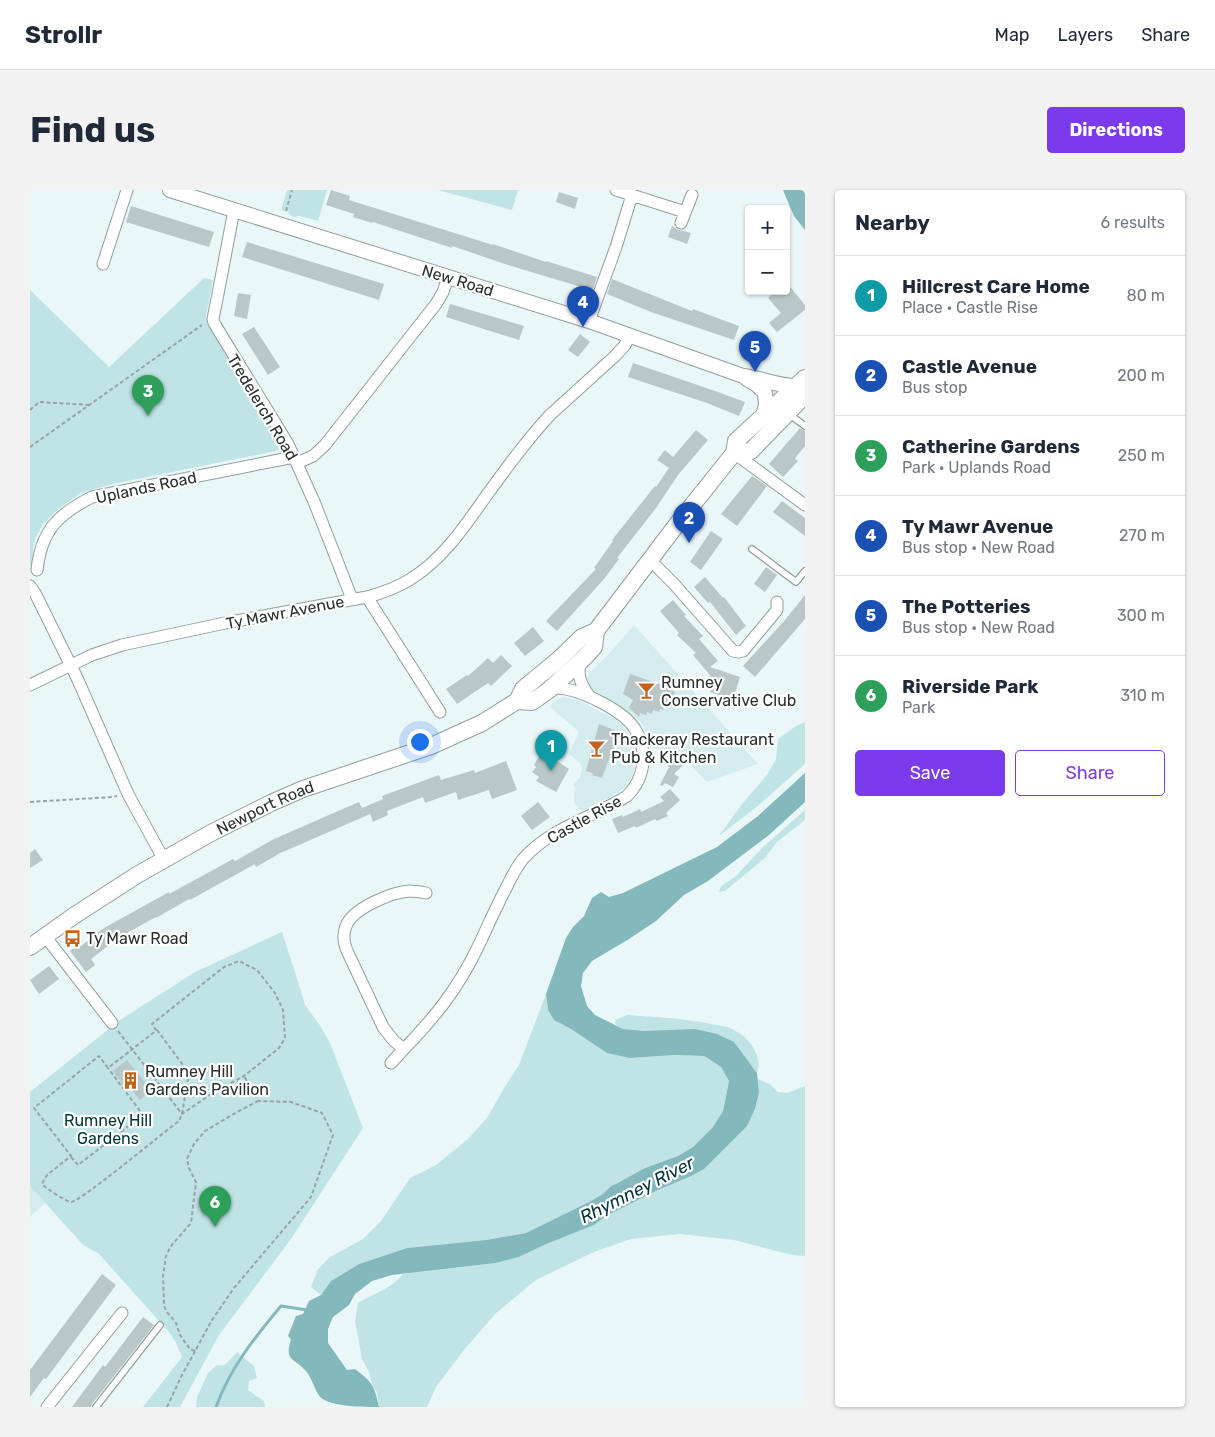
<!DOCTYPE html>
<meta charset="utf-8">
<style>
body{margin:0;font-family:Rubik,sans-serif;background:#f2f2f3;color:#1f2937}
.controls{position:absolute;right:15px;top:15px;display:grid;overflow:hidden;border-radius:5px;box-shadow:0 1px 4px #0004}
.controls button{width:45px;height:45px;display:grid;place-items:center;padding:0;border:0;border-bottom:1px solid #e0e1e3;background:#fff;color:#1f2937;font:25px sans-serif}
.you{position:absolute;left:389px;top:551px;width:18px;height:18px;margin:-12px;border:4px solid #fff;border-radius:50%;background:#1a73e8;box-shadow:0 0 0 8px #1a73e833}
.badge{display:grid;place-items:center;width:32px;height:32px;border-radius:50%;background:#7c3aed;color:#fff;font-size:16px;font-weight:700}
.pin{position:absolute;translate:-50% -41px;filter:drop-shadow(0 1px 2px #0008)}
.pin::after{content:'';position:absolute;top:26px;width:18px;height:15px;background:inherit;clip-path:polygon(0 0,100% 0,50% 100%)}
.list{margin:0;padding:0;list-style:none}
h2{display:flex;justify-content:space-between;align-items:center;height:65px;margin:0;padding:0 20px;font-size:21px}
h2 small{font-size:16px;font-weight:400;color:#747a83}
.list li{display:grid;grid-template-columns:32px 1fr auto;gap:15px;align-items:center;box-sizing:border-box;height:80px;padding:0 20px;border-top:1px solid #e0e1e3}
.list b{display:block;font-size:19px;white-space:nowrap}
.list p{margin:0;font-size:16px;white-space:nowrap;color:#747a83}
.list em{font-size:16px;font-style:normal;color:#747a83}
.actions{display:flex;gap:10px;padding:15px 20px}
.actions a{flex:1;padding:11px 0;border:1px solid #7c3aed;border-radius:5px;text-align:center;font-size:18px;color:#7c3aed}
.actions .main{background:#7c3aed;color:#fff}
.map{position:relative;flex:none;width:775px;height:1217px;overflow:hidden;border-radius:5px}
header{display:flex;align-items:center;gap:30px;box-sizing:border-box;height:70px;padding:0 25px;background:#fff;border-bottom:1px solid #e0e1e3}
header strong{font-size:24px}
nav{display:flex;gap:28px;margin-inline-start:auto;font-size:18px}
.intro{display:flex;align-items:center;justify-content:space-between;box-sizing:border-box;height:120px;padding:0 30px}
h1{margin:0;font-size:35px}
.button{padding:12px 22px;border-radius:5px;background:#7c3aed;color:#fff;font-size:18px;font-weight:700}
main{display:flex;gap:30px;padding:0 30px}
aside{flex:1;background:#fff;border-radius:5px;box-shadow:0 1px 4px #0004}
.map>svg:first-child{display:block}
</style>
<header>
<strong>Strollr</strong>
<nav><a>Map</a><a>Layers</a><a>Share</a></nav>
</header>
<div class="intro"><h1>Find us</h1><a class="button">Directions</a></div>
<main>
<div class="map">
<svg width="775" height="1217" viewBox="0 0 775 1217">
<rect width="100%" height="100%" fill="#e9f7f8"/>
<path fill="#d4eced" d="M 604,435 L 728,574 L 677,592 L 647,562 L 622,558 L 618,545 L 611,532 L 561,499 L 557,492 L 559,483 L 578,465 Z
M 534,507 L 547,510 L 587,530 L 596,540 L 603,552 L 607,566 L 603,584 L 597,595 L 586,604 L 552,621 L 544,613 L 544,604 L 546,599 L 543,595 L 550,587 L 552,579 L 551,574 L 539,564 L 549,542 L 520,517 L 525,510 Z
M 0,996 L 15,1013 L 0,1027 Z"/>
<path fill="#c0e4e6" d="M 257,0 L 297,0 L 288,31 L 270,26 L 263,27 L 259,24 L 258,22 L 251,20 Z
M 408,0 L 488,0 L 482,20 Z
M 174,88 L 183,90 L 176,126 L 177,134 L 180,134 L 187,149 L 253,255 L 251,260 L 83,294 L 51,303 L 27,320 L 13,334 L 5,349 L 3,358 L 3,372 L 0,377 L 0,100 L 79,177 Z
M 775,532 L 775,574 L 729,615 L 689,646 L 712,614 L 737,585 L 746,569 L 748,549 L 766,536 Z
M 775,620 L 775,630 L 747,652 L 735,668 L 695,701 L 689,702 L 691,696 L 705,687 L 731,659 Z
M 252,742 L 271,801 L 275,815 L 289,834 L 300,853 L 333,938 L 261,1049 L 189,1145 L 150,1217 L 113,1217 L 152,1167 L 146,1153 L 139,1142 L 69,1064 L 53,1055 L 0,996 L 0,902 L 90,830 L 165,782 Z
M 516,804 L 518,820 L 524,830 L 541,839 L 577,863 L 601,868 L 645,865 L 674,866 L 691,877 L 699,891 L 693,921 L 683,937 L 663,957 L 648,966 L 615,978 L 586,994 L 581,996 L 573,1004 L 561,1011 L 496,1043 L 456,1050 L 377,1058 L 329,1074 L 301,1091 L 291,1105 L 281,1097 L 288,1079 L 300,1067 L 333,1049 L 351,1031 L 380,988 L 406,975 L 438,949 L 457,928 L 474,898 L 489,875 Z
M 597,825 C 625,827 654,828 681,834 C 687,835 694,836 700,838 C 711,843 720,850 725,861 C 729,869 730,874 727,883 L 719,872 L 634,841 L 614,841 L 593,839 L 586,835 L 585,830 Z
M 728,889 L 740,894 L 748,902 L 757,903 L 775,896 L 775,1066 L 762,1065 L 704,1050 L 650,1044 L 601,1049 L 564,1062 L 506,1090 L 465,1124 L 434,1160 L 406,1197 L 397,1217 L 349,1217 L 347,1202 L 343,1197 L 339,1182 L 332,1169 L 325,1131 L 328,1113 C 344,1103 361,1099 373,1084 L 466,1073 L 489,1067 L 514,1055 L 564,1035 L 576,1026 L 628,1000 L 729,902 Z
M 207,1162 L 224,1176 L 227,1188 L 219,1191 L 218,1200 L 234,1211 L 235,1217 L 166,1217 L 167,1207 L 178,1183 L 187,1175 L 195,1175 Z"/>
<path fill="#83b8bc" d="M 753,0 L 775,0 L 775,40 L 764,26 Z
M 775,583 L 775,612 L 739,645 L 678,691 L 654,705 L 626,731 L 599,749 L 562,771 L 553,783 L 551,796 L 557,816 L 565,825 L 593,839 L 614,841 L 665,839 L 687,844 L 704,852 L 727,883 L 729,902 L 725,919 L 717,936 L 674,979 L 661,986 L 628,1000 L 576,1026 L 564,1035 L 514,1055 L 489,1067 L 466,1073 L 362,1085 L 342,1091 L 325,1104 L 319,1115 L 303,1127 L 298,1139 L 298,1153 L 317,1180 L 325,1179 C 343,1193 344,1195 349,1217 C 333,1217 301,1217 290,1207 C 284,1199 282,1187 275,1180 C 261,1166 255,1171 261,1149 L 258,1146 L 266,1126 L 273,1124 L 279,1111 L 291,1105 L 301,1091 L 329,1074 L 377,1058 L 456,1050 L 496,1043 L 561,1011 L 573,1004 L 581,996 L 586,994 L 615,978 L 648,966 L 663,957 L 683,937 L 693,921 L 699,891 L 691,877 L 674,866 L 645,865 L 600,868 L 577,863 L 541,839 L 524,830 L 518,820 L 516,804 L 536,748 L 543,737 L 554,726 L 562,708 L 571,702 L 579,707 L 593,703 L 687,657 L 728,626 Z"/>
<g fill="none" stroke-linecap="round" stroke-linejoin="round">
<path stroke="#83b8bc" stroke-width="3" d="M 186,1217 C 200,1178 225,1147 251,1116 L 277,1120"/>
</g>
<path fill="#b9c7c8" d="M 301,0 L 320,6 L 319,10 L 463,55 L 463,54 L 516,72 L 516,71 L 567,87 L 563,99 L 561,100 L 478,75 L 422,56 L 422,58 L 343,32 L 342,33 L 323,27 L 324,24 L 296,15 Z
M 529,2 L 548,8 L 545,19 L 526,12 Z
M 101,16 L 184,42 L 179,57 L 96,32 Z
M 642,36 L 649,40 L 661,43 L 657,54 L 638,47 Z
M 217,52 L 354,94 L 349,110 L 212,67 Z
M 582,89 L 662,121 L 663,119 L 709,136 L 704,150 L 621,122 L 577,104 Z
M 756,92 L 775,115 L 775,120 L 747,142 L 739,133 L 751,123 L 738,108 L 746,101 L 756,101 Z
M 208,103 L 221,105 L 217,129 L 204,126 Z
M 420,114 L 494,136 L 489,150 L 416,127 Z
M 224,137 L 250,177 L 238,185 L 212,144 Z
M 550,144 L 560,152 L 548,167 L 538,160 Z
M 603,173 L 688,202 L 715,212 L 709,226 L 677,213 L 598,187 Z
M 770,238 L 775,241 L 775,256 L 765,268 L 768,271 L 753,287 L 739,274 Z
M 666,240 L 678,250 L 648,285 L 626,318 L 587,368 L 589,369 L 574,389 L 527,441 L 516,431 L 566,379 L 564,378 L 583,351 L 582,350 L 625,296 L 626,297 L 639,278 L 627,270 L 635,260 L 643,267 Z
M 722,286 L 737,296 L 707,336 L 691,324 Z
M 752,311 L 775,328 L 775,346 L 743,322 Z
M 681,341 L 693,349 L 671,380 L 660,372 Z
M 736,377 L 747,385 L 735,402 L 724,394 Z
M 675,387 L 693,408 L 694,407 L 716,436 L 706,445 L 680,412 L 678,413 L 664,397 Z
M 775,405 L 775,429 L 725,487 L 713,476 L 755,430 Z
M 643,410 L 656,425 L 654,426 L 673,446 L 669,449 L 688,471 L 680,477 L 710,487 L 703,510 L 680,502 L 684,490 L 663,465 L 666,463 L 647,445 L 649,443 L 630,421 Z
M 503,437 L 514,451 L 495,466 L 484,453 Z
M 471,465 L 482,476 L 461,496 L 458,493 L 427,514 L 416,499 L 437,485 L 438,486 L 458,468 L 463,473 Z
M 600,484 L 641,498 L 640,500 L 645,502 L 641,514 L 636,512 L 633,520 L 630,519 L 629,522 L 623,520 L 622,524 L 617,522 L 616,525 L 610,523 L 609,527 L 599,518 L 603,510 L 593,504 Z
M 569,534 L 589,542 L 572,588 L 562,585 L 563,583 L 556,581 Z
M 512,561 L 539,579 L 526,602 L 506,591 L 509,587 L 502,582 L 506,577 L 504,575 Z
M 645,565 L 654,574 L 644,584 L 649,587 L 643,597 L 635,593 L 632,596 L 630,595 L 639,577 L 636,574 Z
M 476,571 L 487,600 L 462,609 L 459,600 L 428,610 L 426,602 L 395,613 L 393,607 L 357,621 L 358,625 L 343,632 L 340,624 L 246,665 L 247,665 L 226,677 L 225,674 L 160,710 L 159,709 L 126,728 L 126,727 L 88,748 L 61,769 L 65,775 L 56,782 L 40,761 L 49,754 L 51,756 L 74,738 L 139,702 L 139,704 L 203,669 L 205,671 L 244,649 L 308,621 L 329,612 L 332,618 L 353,609 L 352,606 L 409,585 L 411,590 L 444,580 L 445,583 Z
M 640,599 L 650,610 L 636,623 L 638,626 L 627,631 L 625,629 L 606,638 L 605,636 L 588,643 L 582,629 L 592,625 L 593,627 L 610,619 L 611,622 L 634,611 L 630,607 Z
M 508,612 L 520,627 L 502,640 L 491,626 Z
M 5,659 L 13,670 L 0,678 L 0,663 Z
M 19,776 L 29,789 L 9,804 L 0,790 Z
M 97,870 L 122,901 L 110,910 L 100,898 L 97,900 L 83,881 Z
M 72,1084 L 86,1095 L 16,1189 L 14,1188 L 0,1207 L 0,1180 Z
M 113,1127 L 124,1135 L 62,1214 L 61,1217 L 42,1217 L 73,1175 L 75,1177 Z"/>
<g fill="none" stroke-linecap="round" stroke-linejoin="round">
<defs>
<path id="service" d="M 759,224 L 775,236
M 722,359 L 766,392 L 775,381
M 66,1217 L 130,1135"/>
<path id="minor" d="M 586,0 L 655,22
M 204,20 L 187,109 L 183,129 L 184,133 L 258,254 L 285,314 L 322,409
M 651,33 L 662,5
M 73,74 L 97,0
M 559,131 L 586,57 L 602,5
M 704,263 L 775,315
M 267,273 L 283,266 L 295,255 L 406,114 L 413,102 L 418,87
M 620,370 L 644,394 L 703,461 L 708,462 L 713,461 L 747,420 L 747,412
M 7,380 C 11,341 28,324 62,307 L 264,267
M 0,396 L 5,403 L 48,490 L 98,604 L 134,670
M 337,407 L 410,522
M 550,472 C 547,486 551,495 560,507
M 0,495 L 62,465 L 92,455 L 195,433 L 337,407 C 352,403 366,398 379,390 C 411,371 433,339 454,309 C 475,280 496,251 520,225 L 585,166 L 595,155 L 600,145
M 396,703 C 391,702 385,701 380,701 C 362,702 323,718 316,736 C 312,745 314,754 318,763 L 353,837 L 364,851 L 374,859 C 405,827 426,801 446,761 C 455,742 463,724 472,706 C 479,693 484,680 493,669 C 521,637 563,628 597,606 C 606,597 612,585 613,572 C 614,561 611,548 605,539 C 594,521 556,503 536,499 C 531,498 526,498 521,498
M 15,746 L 82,833
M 361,873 L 374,859
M 17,1217 L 92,1123"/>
<path id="tertiary" d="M 140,0 L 559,131 L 713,186 C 732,188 747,196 766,196
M 717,189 L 727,195 L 735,203 L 736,215 L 733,226"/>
<g id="secondary">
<path d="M 704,263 L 721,261 L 775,205"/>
<path d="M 487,511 L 502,512 L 519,500 L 556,466 L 564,457 L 566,441"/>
<path id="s1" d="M 0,757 L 45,725 L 107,685 L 181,643 L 241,613 L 273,599 L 401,556 L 452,533 L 487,511 L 493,499 L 527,471 L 552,447 L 566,441 L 648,333 L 704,263 L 706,251 L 775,188"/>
</g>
</defs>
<use href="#service" stroke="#919e9f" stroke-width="8"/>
<use href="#minor" stroke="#919e9f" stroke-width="13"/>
<use href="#tertiary" stroke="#919e9f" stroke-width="16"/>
<use href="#secondary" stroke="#919e9f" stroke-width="18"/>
<path stroke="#99a3a4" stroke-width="2" stroke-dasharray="4 2.5" stroke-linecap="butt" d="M 256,21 L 262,0
M 0,220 L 9,212 L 60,215
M 0,257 L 172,135
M 0,612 L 82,607 L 87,606
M 127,840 L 159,883 L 152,924 L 149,931 C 135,941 50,1012 41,1012 C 35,1011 17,999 12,994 L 17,985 L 41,966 L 4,918 L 69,866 L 78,878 Z
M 88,841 L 152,924 L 184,902 L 214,886 L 249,858 L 255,848 L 253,820 L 245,803 L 227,780 L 209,771 L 194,777 L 122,834 L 126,840
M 41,967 L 48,975 L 113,925 L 78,878
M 165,1161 L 160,1159 L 150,1145 L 146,1133 L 136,1121 L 134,1115 L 133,1086 L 136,1066 L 141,1056 L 161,1033 L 166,992 L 159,978 L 157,969 L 164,954 L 175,941 L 207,922 L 228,911
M 137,1217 L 151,1187 L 182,1130 L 204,1098 L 281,1007 L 303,945 L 292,923 L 261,912 L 228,911 L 214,886"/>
<use href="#service" stroke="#fff" stroke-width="5.5"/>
<use href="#minor" stroke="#fff" stroke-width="11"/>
<use href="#tertiary" stroke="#fff" stroke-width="14"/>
<use href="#secondary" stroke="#fff" stroke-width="16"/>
</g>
<defs>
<symbol id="bar-bare" viewBox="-9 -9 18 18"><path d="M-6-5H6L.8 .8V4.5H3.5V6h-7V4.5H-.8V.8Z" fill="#c1621c" stroke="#fff" stroke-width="2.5" paint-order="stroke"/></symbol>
<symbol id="bus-bare" viewBox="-9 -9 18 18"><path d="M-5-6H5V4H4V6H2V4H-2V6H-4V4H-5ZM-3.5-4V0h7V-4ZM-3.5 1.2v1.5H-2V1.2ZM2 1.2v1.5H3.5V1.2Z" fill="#c1621c" stroke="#fff" stroke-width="2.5" paint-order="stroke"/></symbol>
<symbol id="building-bare" viewBox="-9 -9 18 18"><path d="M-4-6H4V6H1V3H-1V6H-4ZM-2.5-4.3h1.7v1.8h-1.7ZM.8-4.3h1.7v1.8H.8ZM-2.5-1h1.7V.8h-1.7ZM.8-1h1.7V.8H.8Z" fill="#c1621c" stroke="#fff" stroke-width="2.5" paint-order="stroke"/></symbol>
</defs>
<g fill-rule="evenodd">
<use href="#bar-bare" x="604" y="488" width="25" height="25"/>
<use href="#bar-bare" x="554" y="546" width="25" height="25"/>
<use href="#bus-bare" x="30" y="736" width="25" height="25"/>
<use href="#building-bare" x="88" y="878" width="25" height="25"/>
</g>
<g text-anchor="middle" stroke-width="4.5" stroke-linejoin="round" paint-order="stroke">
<g font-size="16" fill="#292f2f" stroke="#fff">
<text transform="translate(428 90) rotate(17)" y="6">New Road</text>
<text transform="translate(233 217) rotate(59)" y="6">Tredelerch Road</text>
<text transform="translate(116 297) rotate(-12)" y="6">Uplands Road</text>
<text transform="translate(255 422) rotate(-11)" y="6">Ty Mawr Avenue</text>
<text dy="6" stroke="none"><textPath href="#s1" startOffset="274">Newport Road</textPath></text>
<text transform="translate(554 629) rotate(-29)" y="6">Castle Rise</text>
</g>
<g font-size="16" fill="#292f2f" stroke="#fff" text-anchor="start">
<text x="631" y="498">Rumney<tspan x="631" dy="18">Conservative Club</tspan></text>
<text x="581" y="555">Thackeray Restaurant<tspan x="581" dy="18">Pub &amp; Kitchen</tspan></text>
<text x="56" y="754">Ty Mawr Road</text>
<text x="115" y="887">Rumney Hill<tspan x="115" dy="18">Gardens Pavilion</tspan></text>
</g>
<g font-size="16" fill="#003437" stroke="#fff">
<text x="78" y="936">Rumney Hill<tspan x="78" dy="18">Gardens</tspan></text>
</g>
<g font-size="18" font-style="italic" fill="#003437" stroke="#fff">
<text transform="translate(607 1000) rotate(-27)" y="6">Rhymney River</text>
</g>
</g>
</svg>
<div class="controls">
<button>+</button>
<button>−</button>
</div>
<div class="you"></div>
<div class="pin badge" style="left:521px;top:581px;background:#0f9aa8">1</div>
<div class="pin badge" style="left:659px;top:353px;background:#1a4fb4">2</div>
<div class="pin badge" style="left:118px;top:226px;background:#2e9e5b">3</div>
<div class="pin badge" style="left:553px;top:137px;background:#1a4fb4">4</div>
<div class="pin badge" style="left:725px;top:182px;background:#1a4fb4">5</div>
<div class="pin badge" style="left:185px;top:1037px;background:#2e9e5b">6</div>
</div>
<aside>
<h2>Nearby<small>6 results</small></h2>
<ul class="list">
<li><span class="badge" style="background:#0f9aa8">1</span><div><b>Hillcrest Care Home</b><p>Place · Castle Rise</p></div><em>80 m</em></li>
<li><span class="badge" style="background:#1a4fb4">2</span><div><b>Castle Avenue</b><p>Bus stop</p></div><em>200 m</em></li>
<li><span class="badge" style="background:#2e9e5b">3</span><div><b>Catherine Gardens</b><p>Park · Uplands Road</p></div><em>250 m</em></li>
<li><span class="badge" style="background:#1a4fb4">4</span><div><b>Ty Mawr Avenue</b><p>Bus stop · New Road</p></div><em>270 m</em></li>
<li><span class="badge" style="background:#1a4fb4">5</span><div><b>The Potteries</b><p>Bus stop · New Road</p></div><em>300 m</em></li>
<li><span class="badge" style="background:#2e9e5b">6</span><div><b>Riverside Park</b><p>Park</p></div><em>310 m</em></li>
</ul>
<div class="actions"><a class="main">Save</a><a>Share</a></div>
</aside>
</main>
